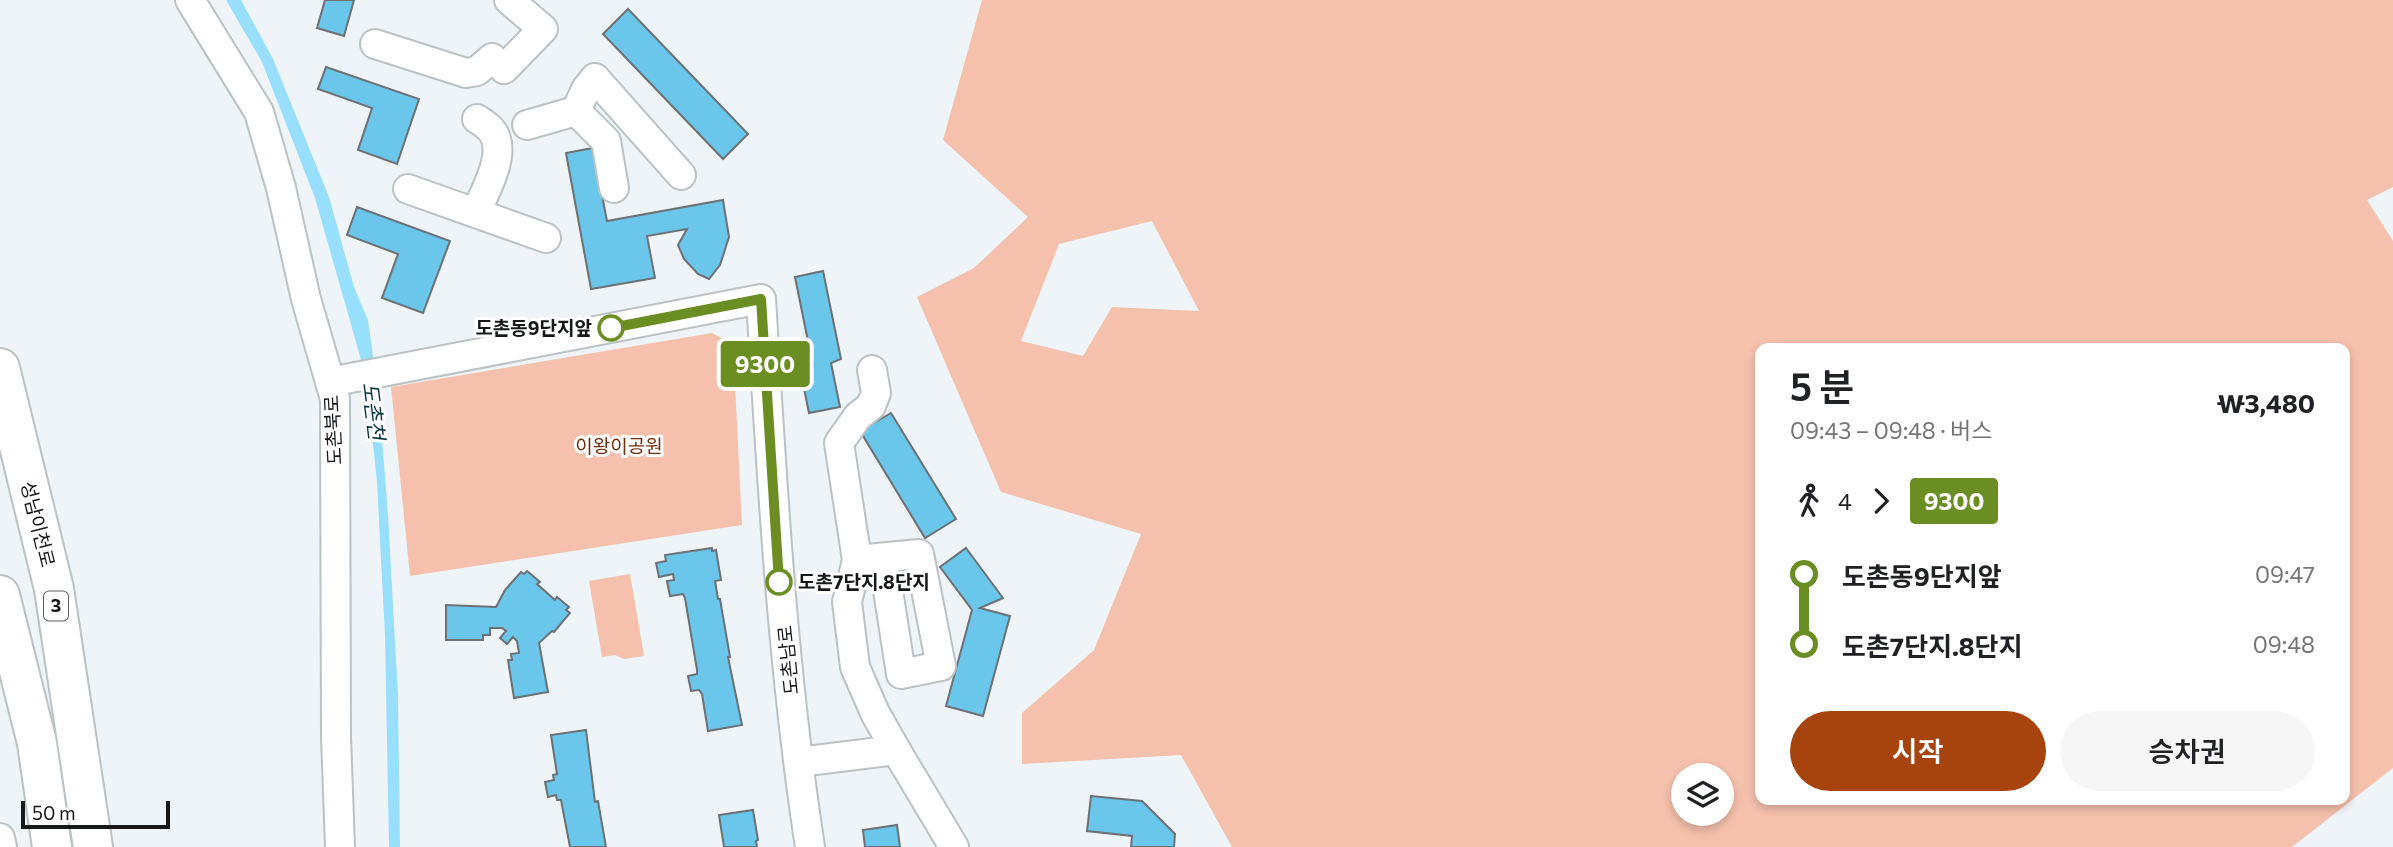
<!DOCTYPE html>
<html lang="ko">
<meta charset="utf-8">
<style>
body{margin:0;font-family:Commissioner,"Noto Sans KR",sans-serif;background:#f6f6f6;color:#202124;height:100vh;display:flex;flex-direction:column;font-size:26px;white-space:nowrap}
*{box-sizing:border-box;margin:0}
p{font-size:23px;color:#757577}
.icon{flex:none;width:38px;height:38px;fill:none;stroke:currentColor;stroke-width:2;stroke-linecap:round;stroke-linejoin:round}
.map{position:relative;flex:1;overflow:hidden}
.sheet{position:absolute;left:1755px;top:343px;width:595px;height:462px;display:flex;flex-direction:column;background:#fff;border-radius:14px;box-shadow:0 4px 10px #0003}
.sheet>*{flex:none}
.badge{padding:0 14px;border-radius:5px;font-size:24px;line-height:46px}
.tools{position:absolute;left:1671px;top:763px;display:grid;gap:14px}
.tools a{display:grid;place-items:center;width:63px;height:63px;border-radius:50%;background:#fff;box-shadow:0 4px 10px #0003;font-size:35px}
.scale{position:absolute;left:21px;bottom:18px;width:149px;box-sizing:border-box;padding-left:7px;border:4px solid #151719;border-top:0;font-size:19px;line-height:24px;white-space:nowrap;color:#151719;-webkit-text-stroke:5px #fff;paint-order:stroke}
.map>.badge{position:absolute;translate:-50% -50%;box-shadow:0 0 0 4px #fff}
.legs{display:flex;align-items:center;gap:10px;height:77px;padding:0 35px;font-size:23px}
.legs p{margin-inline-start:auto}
.head{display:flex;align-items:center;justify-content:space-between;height:119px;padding:0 35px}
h1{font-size:38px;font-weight:600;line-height:52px}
.cta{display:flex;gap:14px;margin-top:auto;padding:14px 35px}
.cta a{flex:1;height:80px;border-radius:42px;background:#a7430d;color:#fff;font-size:28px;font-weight:600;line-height:80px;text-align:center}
.cta a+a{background:#f6f6f6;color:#202124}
ul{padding:0 35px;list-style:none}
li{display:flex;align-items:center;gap:24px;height:70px;font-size:26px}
li i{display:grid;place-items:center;width:10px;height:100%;margin:0 9px;background:currentColor}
li i::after{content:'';width:18px;height:18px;margin:-9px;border:5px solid;border-radius:50%;background:#fff}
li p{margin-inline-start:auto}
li:first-child i{background:linear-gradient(#0000 50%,currentColor 0)}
li:last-child i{background:linear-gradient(currentColor 50%,#0000 0)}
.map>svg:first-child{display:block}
.green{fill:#f5c1ac;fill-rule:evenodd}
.water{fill:#98defd}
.building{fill:#6bc6eb;stroke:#6b7174;stroke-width:2}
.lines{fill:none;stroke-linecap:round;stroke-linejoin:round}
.minor-casing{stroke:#bbc2c5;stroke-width:32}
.highway-casing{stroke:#bbc2c5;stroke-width:42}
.minor{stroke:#fff;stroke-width:28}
.highway{stroke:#fff;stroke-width:38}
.line-1-casing{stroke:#fff;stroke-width:16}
.line-1{stroke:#6b8e23;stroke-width:10}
.stop-1-dot{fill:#fff;stroke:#6b8e23;stroke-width:3.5}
.labels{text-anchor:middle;stroke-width:6;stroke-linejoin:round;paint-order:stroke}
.shield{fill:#fff;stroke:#5b5d5e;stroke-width:2}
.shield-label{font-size:18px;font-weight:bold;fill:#151719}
.stop-label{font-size:19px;font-weight:bold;fill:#151719;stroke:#fff;text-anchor:end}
.street-label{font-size:19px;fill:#151719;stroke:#fff}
.park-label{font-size:19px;fill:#722e0b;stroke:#fff}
.water-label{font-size:21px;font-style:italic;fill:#083343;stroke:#fff}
</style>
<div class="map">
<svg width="2393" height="847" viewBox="0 0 2393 847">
<rect width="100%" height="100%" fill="#eef4f8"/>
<g class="green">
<path d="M982,0h1411v187l-26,13 26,41v527l-101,79h-1060l-51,-92 -159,9v-51l72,-63 47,-116 -140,-42 -84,-195 57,-29 54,-51 -85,-77zM1152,221l47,90 -87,-4 -29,49 -62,-15 38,-97zM1760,348h585v452h-585zM1684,775h38v39h-38z"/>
<polygon points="712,333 733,344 742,525 410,576 391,387"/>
<polygon points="630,574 644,656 624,659 615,655 602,657 589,581"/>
</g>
<polygon class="water" points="226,0 241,0 273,59 329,197 354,287 368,320 379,400 388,515 398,696 400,847 389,847 385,636 377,482 368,395 360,356 315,198 262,62"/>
<g class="building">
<polygon points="325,0 354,0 344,36 317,28"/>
<polygon points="628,9 748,134 723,159 603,34"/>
<polygon points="326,67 419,99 397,164 358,150 372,108 318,89"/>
<polygon points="593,148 607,221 723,200 729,237 720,265 709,279 698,274 684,259 678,245 687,229 647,236 655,278 591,289 566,153"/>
<polygon points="357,207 450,241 423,313 382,298 398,254 347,235"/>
<polygon points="823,271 841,359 831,363 840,407 809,413 800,369 813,366 795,277"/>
<polygon points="891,413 956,519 925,538 860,431"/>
<polygon points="712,548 712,551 716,550 721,580 715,581 718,599 720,599 730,657 728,657 742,725 708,731 702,694 699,690 691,691 688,676 697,674 697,670 685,598 683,594 670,596 667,581 674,580 673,574 659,577 656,563 666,561 665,555"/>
<polygon points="966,548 1003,598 980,608 1010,616 983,716 946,706 972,610 940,567"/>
<polygon points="527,571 540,582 537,584 555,600 557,597 569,607 566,610 570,613 554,632 552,631 539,643 548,692 514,698 508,660 512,660 511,654 519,653 517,641 513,637 507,644 500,638 506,631 502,628 490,628 490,635 483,635 483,640 446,640 446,605 496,607 505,590 521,572 524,574"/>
<polygon points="586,730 595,802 598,801 606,847 570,847 561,800 557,800 556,795 548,797 545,782 554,780 553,775 557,774 551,735"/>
<polygon points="1091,796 1142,801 1175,834 1174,847 1131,847 1132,836 1087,831"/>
<polygon points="753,810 758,840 756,841 757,847 724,847 719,815"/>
<polygon points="897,825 900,847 865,847 863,830"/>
</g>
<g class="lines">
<defs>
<g id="minor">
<polyline points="190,0 259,112 281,188 306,299 335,399 336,737 340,847"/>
<polyline points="375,44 466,73 477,71 492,58"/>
<polyline points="504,69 543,29 509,0"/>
<polyline points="576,111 586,89 595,78 681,175"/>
<polyline points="527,125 576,111 606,141 614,188"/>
<polyline points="408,189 546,238"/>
<path d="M476,213c8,-20 27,-52 20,-74 -3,-10 -11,-15 -19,-20"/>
<path d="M330,382l431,-83c11,183 21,366 49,548"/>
<polyline points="857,560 919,554 941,666 901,674 883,558"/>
<polyline points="896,750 954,847"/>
<polyline points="799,762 896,750 875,713 855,667 847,602 857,560 839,443 858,416 871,406 876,393 872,370"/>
<polyline points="0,838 2,847"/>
</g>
<g id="highway">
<polyline points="0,368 54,589 93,847"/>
<polyline points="0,595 37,743 52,847"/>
</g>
</defs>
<use href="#minor" class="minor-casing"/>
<use href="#highway" class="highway-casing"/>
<use href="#minor" class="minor"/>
<use href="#highway" class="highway"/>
</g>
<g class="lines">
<defs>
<polyline id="line-1" points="611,328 761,299 779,582"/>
</defs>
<use href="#line-1" class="line-1-casing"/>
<use href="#line-1" class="line-1"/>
</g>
<g class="stop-1-dot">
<circle cx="611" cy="328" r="12"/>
<circle cx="779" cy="582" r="12"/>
</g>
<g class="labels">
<rect class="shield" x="44" y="591.5" width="24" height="29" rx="5"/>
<g class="shield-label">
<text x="56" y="612">3</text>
</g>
<g class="stop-label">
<text x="592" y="335">도촌동9단지앞</text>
<text x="798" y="589" text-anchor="start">도촌7단지.8단지</text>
</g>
<g class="street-label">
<text transform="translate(333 430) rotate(-93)" y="7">도촌북로</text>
<text transform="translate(38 524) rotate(76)" y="7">성남이천로</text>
<text transform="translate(788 660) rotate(-96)" y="7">도촌남로</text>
</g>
<g class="park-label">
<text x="619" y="453">이왕이공원</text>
</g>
<g class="water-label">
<text transform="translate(373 411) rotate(83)" y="7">도촌천</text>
</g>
</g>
</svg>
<div class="tools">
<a><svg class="icon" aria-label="layers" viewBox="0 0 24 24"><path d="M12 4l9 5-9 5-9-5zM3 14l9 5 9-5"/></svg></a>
</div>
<div class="scale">50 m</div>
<b class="badge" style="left:765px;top:364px;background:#6b8e23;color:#fff">9300</b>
<section class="sheet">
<div class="head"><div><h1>5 분</h1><p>09:43 – 09:48 · 버스</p></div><b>₩3,480</b></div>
<div class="legs"><svg class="icon" aria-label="walk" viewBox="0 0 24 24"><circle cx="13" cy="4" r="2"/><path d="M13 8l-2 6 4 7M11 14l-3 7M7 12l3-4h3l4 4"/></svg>4<svg class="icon" aria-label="forward" viewBox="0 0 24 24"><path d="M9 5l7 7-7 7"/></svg><b class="badge" style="background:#6b8e23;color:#fff">9300</b></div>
<ul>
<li><i style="color:#6b8e23"></i><b>도촌동9단지앞</b><p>09:47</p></li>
<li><i style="color:#6b8e23"></i><b>도촌7단지.8단지</b><p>09:48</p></li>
</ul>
<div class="cta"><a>시작</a><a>승차권</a></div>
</section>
</div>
